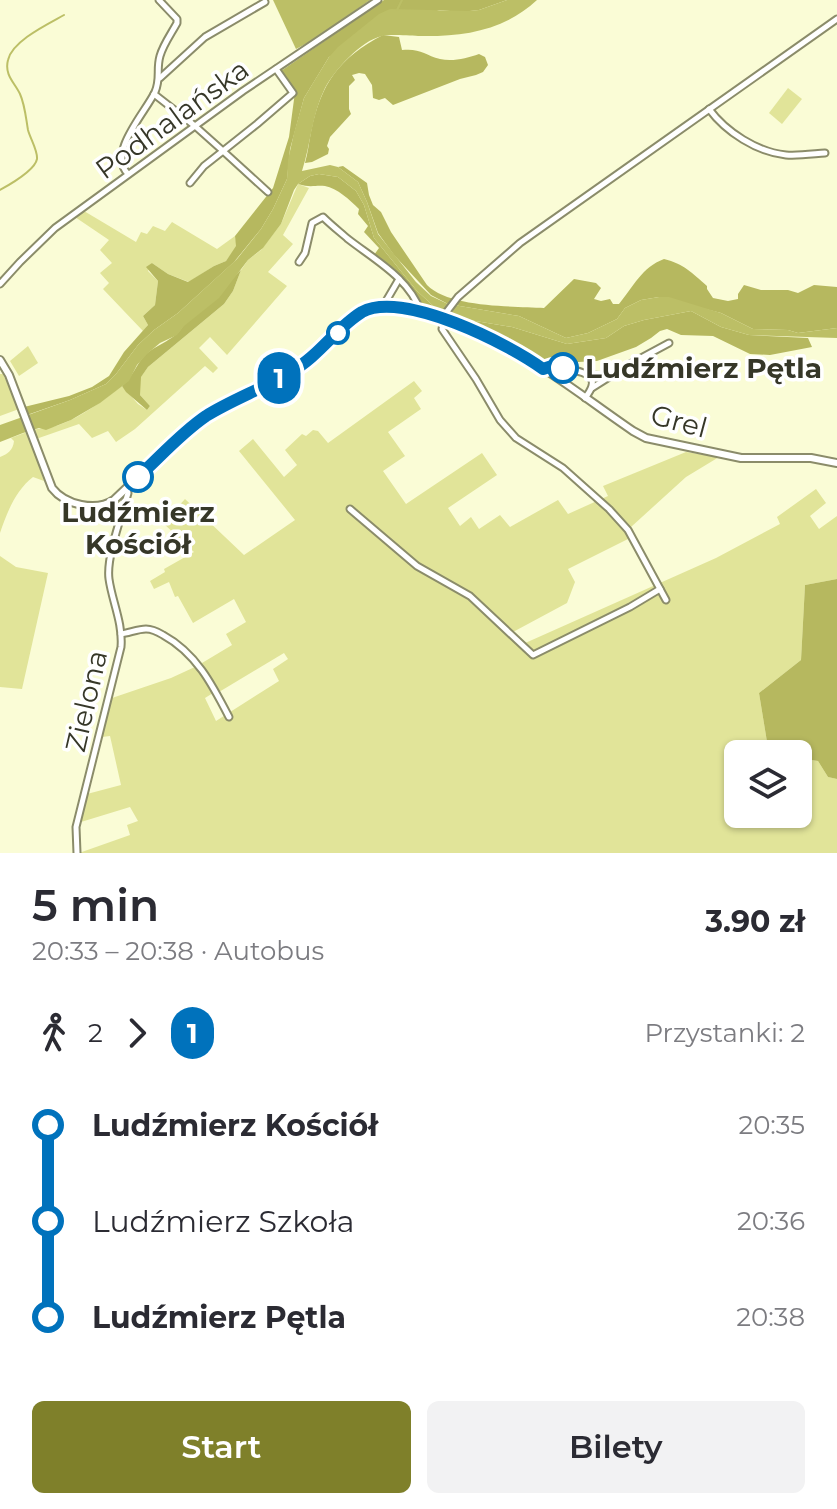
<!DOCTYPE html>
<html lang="pl">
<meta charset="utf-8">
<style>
body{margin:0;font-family:Montserrat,sans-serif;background:#f2f2f3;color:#2b2b33;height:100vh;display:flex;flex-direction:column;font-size:30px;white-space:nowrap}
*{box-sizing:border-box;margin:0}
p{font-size:26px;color:#7c7c81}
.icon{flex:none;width:44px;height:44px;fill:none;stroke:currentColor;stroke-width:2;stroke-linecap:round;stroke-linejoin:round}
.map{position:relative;height:853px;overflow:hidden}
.drawer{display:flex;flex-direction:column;background:#fff;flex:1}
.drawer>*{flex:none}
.badge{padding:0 16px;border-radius:26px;font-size:28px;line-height:52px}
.buttons{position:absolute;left:724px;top:740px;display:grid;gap:16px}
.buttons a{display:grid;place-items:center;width:88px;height:88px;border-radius:12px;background:#fff;box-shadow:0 2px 6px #0004;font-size:40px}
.map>.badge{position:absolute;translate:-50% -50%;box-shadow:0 0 0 4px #fff}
.legs{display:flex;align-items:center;gap:12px;height:88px;padding:0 32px;font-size:26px}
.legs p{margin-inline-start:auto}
.summary{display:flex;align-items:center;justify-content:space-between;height:136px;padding:0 32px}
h1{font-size:44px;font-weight:600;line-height:60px}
.cta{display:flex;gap:16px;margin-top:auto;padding:16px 32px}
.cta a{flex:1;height:92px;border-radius:12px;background:#7f802a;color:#fff;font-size:32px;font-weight:600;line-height:92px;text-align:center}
.cta a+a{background:#f2f2f3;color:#2b2b33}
ul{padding:0 32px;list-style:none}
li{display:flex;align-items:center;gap:28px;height:96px;font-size:30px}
li i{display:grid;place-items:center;width:12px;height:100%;margin:0 10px;background:currentColor}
li i::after{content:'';width:20px;height:20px;margin:-10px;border:6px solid;border-radius:50%;background:#fff}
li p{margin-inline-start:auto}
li:first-child i{background:linear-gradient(#0000 50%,currentColor 0)}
li:last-child i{background:linear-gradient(currentColor 50%,#0000 0)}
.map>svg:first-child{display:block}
.green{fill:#e1e499;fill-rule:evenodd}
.forest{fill:#b6b85f}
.water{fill:#bcbf66}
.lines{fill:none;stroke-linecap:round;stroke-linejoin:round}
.stream{stroke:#bcbf66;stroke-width:2}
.minor-casing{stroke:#8b8c6a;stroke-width:9}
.tertiary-casing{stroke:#8b8c6a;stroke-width:10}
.minor{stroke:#fff;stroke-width:5}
.tertiary{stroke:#fff;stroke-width:6}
.line-1-casing{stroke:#fff;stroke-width:18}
.line-1{stroke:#0072bc;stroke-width:12}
.stop-1-dot{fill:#fff;stroke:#0072bc;stroke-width:4}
.labels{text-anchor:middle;stroke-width:7;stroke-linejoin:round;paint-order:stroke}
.street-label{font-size:28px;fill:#363728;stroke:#fff}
.stop-label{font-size:28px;font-weight:bold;fill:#363728;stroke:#fff;text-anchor:start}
</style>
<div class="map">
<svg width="837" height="853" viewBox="0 0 837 853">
<rect width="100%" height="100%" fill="#fafcd6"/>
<g class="green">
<polygon points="788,88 802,99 782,124 769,113"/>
<path d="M298,184l11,4 -26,47 10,9 -25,28 19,14 -60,69 -17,-18 -11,11 19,20 -5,5 -8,-7 -70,63 -19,13 -8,-11 -16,7 -13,-14 -43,15 -3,-9c8,-2 18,-2 26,-5 23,-8 44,-25 63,-39l16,18 9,6 3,-4 -10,-11v-17l8,-11 76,-63 9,-13 8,-21 7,-10 13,-10 20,-26z"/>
<polygon points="84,211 136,242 141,232 147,234 153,226 165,231 172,222 217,249 235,236 237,246 226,261 214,266 189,282 168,274 152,263 148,271 158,281 155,305 143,316 148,325 143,331 103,289 109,283 100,273 112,263 100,250 109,240 75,217"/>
<polygon points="28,346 38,363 19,376 10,361"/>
<polygon points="0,374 3,374 19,409 0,416"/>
<path d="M414,381l8,10 -8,7 7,11 -33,23 17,24 -22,15 23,33 76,-51 15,22 -49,33 12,18 11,-9 8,12 21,-14 10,12 48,-27 10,14 40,-18 -5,-10 83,-34 33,5 -33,20 -55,50 -1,11 -62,31 7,13 -8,21 -54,29 10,12 193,-86 64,-34 -3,-7 39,-28 10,14 -16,13 9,13 18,-13v63l-32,6 -4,75 -42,33 10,61h-31v60h60v-56l20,3 10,16 9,2v74h-758l51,-18 -3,-10 11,-4 -8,-14 -49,15 6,-28 34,-9 -11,-49 -8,1 10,-39 59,-20 26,-12 35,-21 -6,-11 20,-12 -12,-23 -41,24 -15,-27 -3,1 -6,-15 -15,7 -4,-8 15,-9 -1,-3 30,-17 -31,-29 22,-24 59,56 51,-35 -56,-69 14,-12 31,38 13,-12 -12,-15 17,-16 4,2 7,-6 5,1 10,12zM284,653l4,6 -15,10 6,12 -63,40 -11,-23 8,-5 6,-1z"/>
<path d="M27,432l17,49 -11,-4c-17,13 -26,35 -33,56v-76c8,-3 13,-7 14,-16l-3,-3z"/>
<polygon points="0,556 16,567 48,573 22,689 0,687"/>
</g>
<g class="forest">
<polygon points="384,0 507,0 479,10 461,12 439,10 329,57 304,98 290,149 287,179 273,209 261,229 234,262 178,313 154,330 138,345 116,374 106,384 70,400 27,415 24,407 69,396 92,387 109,376 124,352 148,325 143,316 155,305 158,281 146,267 152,263 168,274 188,282 214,266 226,261 236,246 235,236 273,188 289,137 295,92 281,71"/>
<path d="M383,35l16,2 3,13c18,-2 23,5 38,9 13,3 27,-1 39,-5l6,3 3,8 -5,7 -7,3 -16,4 -67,26 -8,-7 -6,2 -6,-2 -1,-13 -7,-11 -6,-1 -7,2 3,5 -6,6v23l2,5 -21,23 -3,9 2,3 -1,5 -16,8 -7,1c3,-11 4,-21 6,-31 10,-49 28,-74 72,-97z"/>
<path d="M343,166l24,17 2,12 4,10 8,7 10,20 36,53c23,23 85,21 117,23l30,-29 22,4 5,5 -7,11 7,2 9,-2 3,5h6c14,-17 23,-37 45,-45 20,5 28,14 43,27v3l6,9 15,3 10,-2v-5l6,-9 17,5h27l10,3 16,-8 23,2v41l-39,5 -10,-3 -35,-1 -32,-16 -62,-16 -18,3 -16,8 -8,11 -29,14 -22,5 -47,-22 -71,-12 -17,-9 -37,-40 -16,-22 -11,-31 -9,-20 -20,-15z"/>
<path d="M319,174l19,3 18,14 8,14 10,33 43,53 24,22c-19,2 -27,-19 -38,-31 -9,-10 -18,-20 -29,-27l5,-7 -15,-16 4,-6 -10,-12 1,-5c-9,-9 -22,-21 -34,-23 -11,-1 -14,2 -27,-2l12,-8z"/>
<path d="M241,270l-8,21 -9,13 -76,63 -7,10 -1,18 10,11 -3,4 -21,-18 -4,-6c11,-9 14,-22 24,-32 12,-10 30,-15 37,-28z"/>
<polygon points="691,311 721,327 749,335 808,338 812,347 770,355 750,354 713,336 681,335 667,329 660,331 651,338 636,347 597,361 541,364 455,321 451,317 512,327 567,344 606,338 624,326 644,320"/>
<polygon points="837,579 837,779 828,777 818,761 798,758 798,754 769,754 759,693 801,660 805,585"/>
</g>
<g class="water">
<polygon points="273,0 370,0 317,38 296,49"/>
<path d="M507,0h30c-33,31 -75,37 -119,36 -8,0 -30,-2 -36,0 -22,5 -47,34 -57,52 -13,26 -14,55 -23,83l28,-6 8,2 20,15 9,20 11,32 38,48 15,14 17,8 71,12 47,22 22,-5 29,-14 8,-11 16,-8 18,-3h10l52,16 32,16 35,1 10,3 39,-5v10l-88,-3 -28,-8 -30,-16 -47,9 -20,6 -18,12 -39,6 -55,-17 -61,-10 -10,-4 -24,-22 -43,-53 -10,-33 -8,-14 -18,-14 -19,-3 -9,2 -12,8 -4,6 -13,34 -18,24 -15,12 -29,38 -35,28 -7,9 -17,8 -12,10 -11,12 -8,16 -29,22 -29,17 -25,10 -7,-2 -16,5 -23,9v-17l70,-25 36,-16 10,-10 22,-29 16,-15 24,-17 59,-54 24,-30 12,-20 14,-30 1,-19 6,-27 10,-35 9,-15 16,-26 9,-10 41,-33 11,-5 78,2 11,-1z"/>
</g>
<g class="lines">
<g class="stream">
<polyline points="397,10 402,0"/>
<path d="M0,190c9,-5 35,-20 37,-31 1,-8 -7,-21 -9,-29 -2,-11 -3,-25 -8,-36 -5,-11 -16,-19 -12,-34 4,-19 40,-36 56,-45"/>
</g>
<defs>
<g id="minor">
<polyline points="160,78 205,37 265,2"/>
<polyline points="154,94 195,126 223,151 257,124 293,93 276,69"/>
<path d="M709,109c17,23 48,43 77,46 12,1 26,-1 39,-2"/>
<path d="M128,174c-21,-21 17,-61 27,-82 6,-14 1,-22 5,-36 3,-11 11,-22 17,-33v-4l-18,-19"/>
<polyline points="190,183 204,166 223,151 268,192"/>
<path d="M299,262l6,-9 7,-30 11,-6c8,8 17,15 25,22 27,21 61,39 73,73"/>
<polyline points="0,284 20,262 55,228 243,91 378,0"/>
<polyline points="382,308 399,279"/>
<path d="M543,369c9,-4 17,-2 26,0 20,4 32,9 16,29"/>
<polyline points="589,375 609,376"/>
<polyline points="592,388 630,364 669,343"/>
<polyline points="105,505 109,508 123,511"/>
<polyline points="350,509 417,566 470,596 533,655 630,607 660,589"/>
<polyline points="666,600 628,530 609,509 563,468 516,438 500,420 476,379 442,329 445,314 458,297 520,243 837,19"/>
<path d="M121,634c8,-1 17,-5 25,-5 6,0 12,3 17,6 33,18 49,49 66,82"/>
<path d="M77,853l-1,-26 45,-180c2,-24 -9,-46 -12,-68 -3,-22 13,-64 19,-86l-1,-5"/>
</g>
<path id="tertiary" d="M0,360l9,15 43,113c13,17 44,24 62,12l78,-74 13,-9 94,-50 60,-53c25,-13 53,-5 77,3 26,9 51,18 74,31 43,24 82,55 123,83l13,7 95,20h70l26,5"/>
</defs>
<use href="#minor" class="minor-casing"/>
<use href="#tertiary" class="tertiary-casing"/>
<use href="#minor" class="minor"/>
<use href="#tertiary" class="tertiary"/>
</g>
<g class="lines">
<defs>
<path id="line-1" d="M138,477c22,-20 43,-44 68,-61 27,-17 59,-28 86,-45 27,-15 45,-44 70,-59 41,-22 147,32 181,57l9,-3 11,2"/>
</defs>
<use href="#line-1" class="line-1-casing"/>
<use href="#line-1" class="line-1"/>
</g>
<g class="stop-1-dot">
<circle cx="338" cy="333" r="10"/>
<circle cx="563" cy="368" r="14"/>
<circle cx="138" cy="477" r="14"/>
</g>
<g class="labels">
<g class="street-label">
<text transform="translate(172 119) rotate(-36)" y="10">Podhalańska</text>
<text transform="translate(679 421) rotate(15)" y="10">Grel</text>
<text transform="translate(86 701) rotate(-77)" y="10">Zielona</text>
</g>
<g class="stop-label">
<text x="585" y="378">Ludźmierz Pętla</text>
<text x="138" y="522" text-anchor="middle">Ludźmierz<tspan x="138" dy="32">Kościół</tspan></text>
</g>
</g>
</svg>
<div class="buttons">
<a><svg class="icon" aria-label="layers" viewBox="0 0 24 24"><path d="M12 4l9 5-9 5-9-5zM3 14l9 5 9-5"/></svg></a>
</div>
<b class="badge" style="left:279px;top:378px;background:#0072bc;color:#fff">1</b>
</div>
<section class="drawer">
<div class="summary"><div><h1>5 min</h1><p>20:33 – 20:38 · Autobus</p></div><b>3.90 zł</b></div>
<div class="legs"><svg class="icon" aria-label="walk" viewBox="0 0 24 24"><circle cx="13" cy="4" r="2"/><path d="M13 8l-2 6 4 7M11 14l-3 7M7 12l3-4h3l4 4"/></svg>2<svg class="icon" aria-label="forward" viewBox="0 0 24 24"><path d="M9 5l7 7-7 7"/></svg><b class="badge" style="background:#0072bc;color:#fff">1</b><p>Przystanki: 2</p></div>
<ul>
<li><i style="color:#0072bc"></i><b>Ludźmierz Kościół</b><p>20:35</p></li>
<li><i style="color:#0072bc"></i><span>Ludźmierz Szkoła</span><p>20:36</p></li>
<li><i style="color:#0072bc"></i><b>Ludźmierz Pętla</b><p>20:38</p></li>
</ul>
<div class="cta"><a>Start</a><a>Bilety</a></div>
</section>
